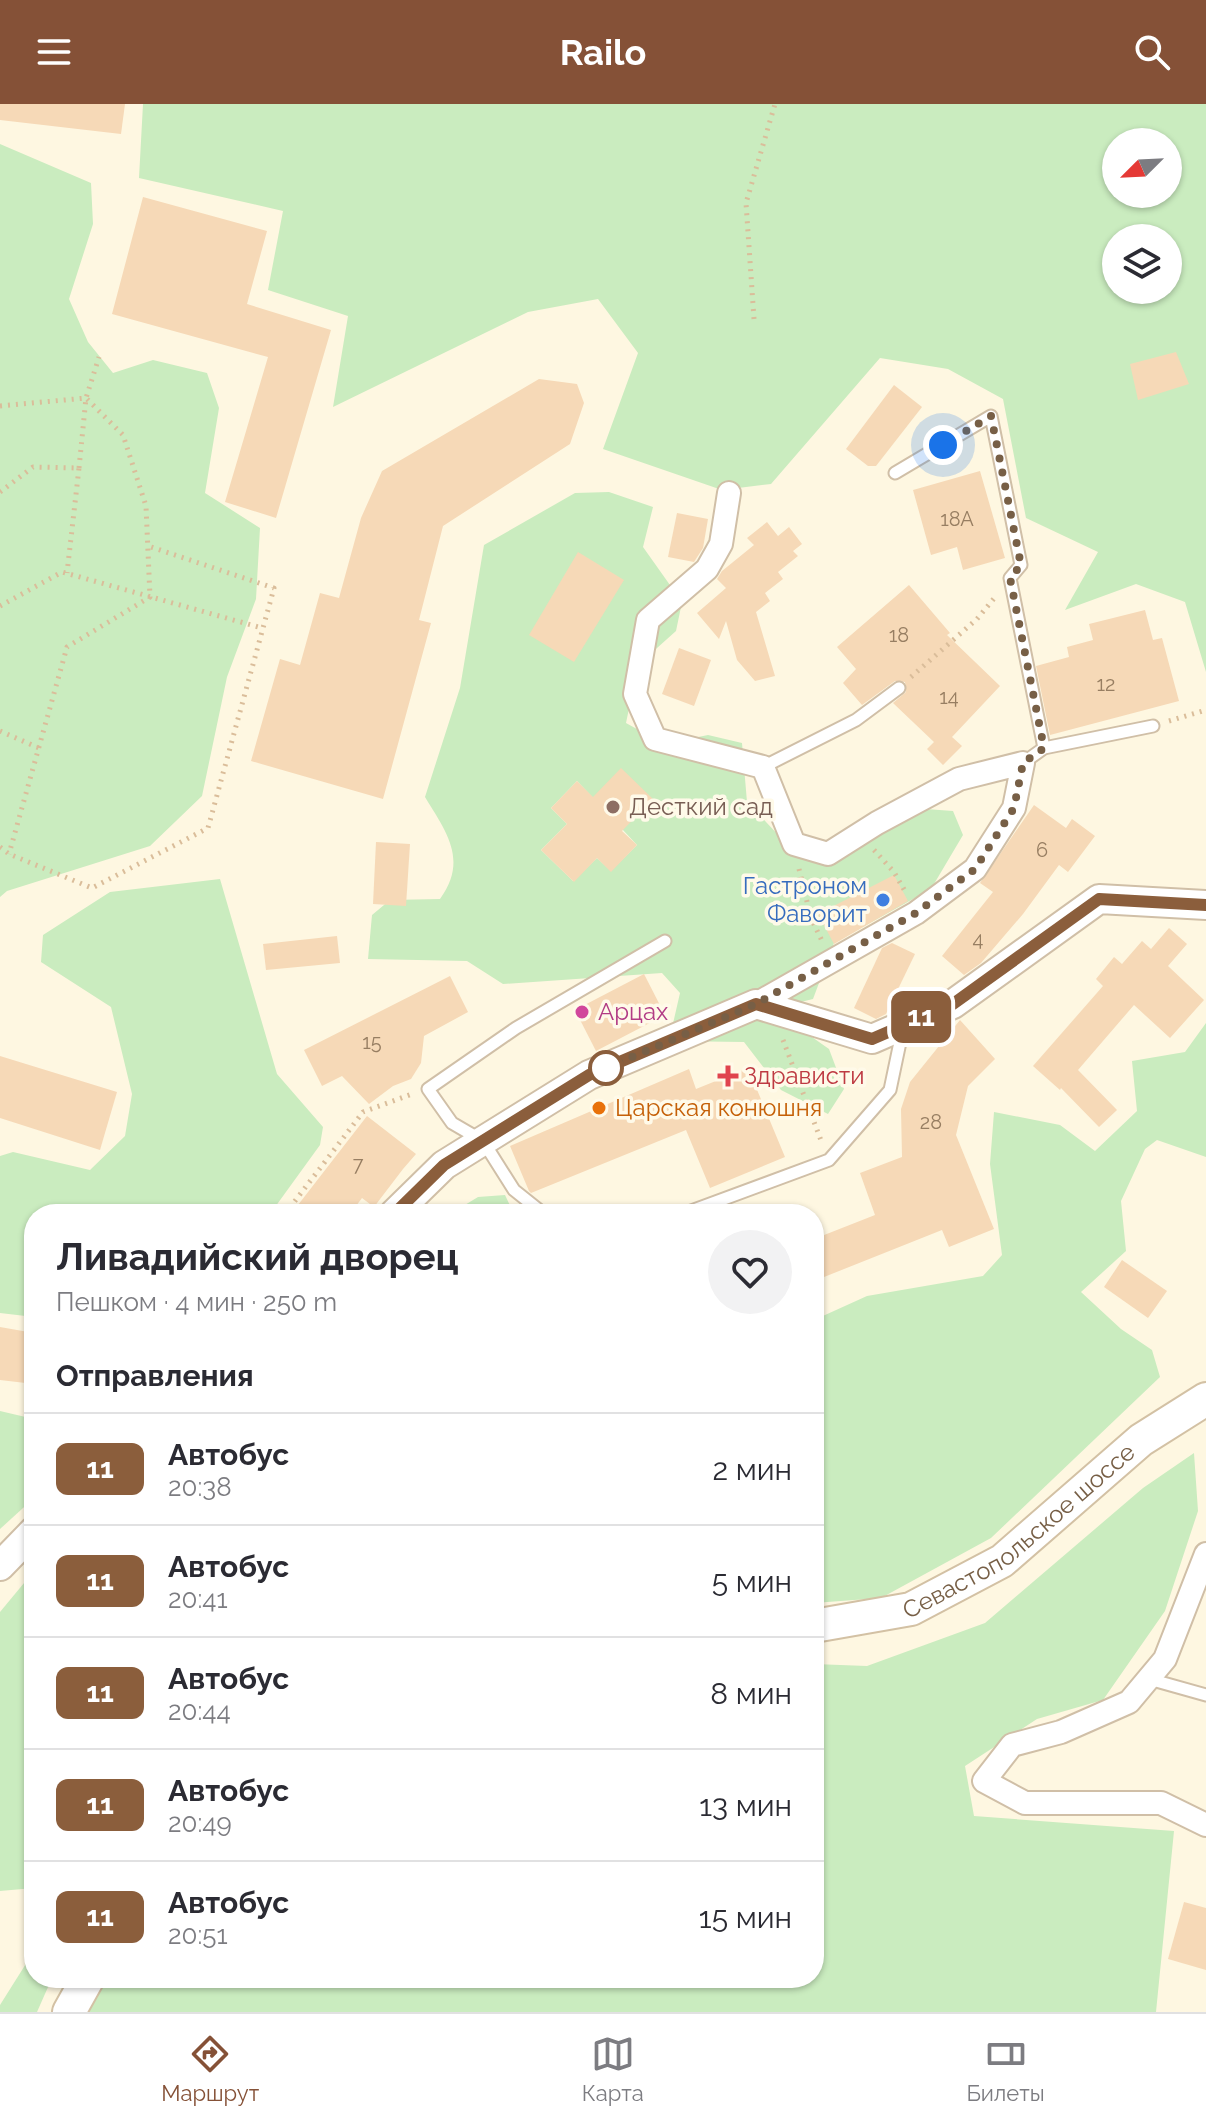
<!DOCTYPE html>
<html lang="ru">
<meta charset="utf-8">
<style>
body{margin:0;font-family:Raleway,sans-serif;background:#f2f2f3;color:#2b2b33;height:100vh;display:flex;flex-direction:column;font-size:30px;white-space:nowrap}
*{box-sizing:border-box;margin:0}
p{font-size:26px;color:#7c7c81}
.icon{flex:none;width:44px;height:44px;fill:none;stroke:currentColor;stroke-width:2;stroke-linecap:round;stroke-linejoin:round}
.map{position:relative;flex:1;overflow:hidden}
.panel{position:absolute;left:24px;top:1100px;width:800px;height:784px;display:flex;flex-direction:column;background:#fff;border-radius:32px;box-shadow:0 2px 6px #0004}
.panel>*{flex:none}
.badge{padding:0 16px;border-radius:12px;font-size:28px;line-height:52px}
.needle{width:52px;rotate:246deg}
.buttons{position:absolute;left:1102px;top:24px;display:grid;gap:16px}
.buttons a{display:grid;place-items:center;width:80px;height:80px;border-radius:50%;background:#fff;box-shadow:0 2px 6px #0004;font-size:40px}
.you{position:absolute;width:40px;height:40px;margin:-20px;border:6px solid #fff;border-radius:50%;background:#1a73e8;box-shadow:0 0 0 12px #1a73e833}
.map>.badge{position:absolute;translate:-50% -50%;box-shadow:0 0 0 4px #fff}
h2{padding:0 32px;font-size:30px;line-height:72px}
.round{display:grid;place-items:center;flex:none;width:84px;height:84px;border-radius:42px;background:#f2f2f3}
.summary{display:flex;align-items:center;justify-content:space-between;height:136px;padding:0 32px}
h1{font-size:38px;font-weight:700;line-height:60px}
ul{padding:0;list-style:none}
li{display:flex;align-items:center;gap:24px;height:112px;padding:0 32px;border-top:2px solid #e1e1e2}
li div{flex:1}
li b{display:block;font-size:30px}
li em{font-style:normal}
li .badge{min-width:88px;font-weight:700;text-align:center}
header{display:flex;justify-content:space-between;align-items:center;height:104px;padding:0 32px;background:#855137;color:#fff;font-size:36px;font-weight:700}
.dock{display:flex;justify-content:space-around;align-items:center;height:112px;border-top:2px solid #e1e1e2;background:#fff;font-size:22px;color:#7c7c81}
.dock a{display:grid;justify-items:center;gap:4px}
.dock .active{color:#855137}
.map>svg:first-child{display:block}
.green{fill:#caecbf;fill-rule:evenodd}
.building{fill:#f6d9b7}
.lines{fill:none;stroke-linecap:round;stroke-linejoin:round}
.service-casing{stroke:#d0bfa7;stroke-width:15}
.minor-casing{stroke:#d0bfa7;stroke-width:26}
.tertiary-casing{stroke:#d0bfa7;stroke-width:32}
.secondary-casing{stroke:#d3c1a4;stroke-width:36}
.path{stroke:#dabd9a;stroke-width:5;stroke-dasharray:2 6;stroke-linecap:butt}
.service{stroke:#fff;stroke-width:11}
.minor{stroke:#fff;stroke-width:22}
.tertiary{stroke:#fff;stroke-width:28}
.secondary{stroke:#fff;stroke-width:32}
.line-casing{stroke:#fff;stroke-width:18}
.line{stroke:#8b5e3c;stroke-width:12}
.walk{stroke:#775f46;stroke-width:8;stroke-dasharray:0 14.4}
.education-dot{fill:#8d6e63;stroke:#fffae9;stroke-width:3}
.shop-dot{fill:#3f7fe0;stroke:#fffae9;stroke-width:3}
.hotel-dot{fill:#d1479c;stroke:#fffae9;stroke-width:3}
.stop-dot{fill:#fff;stroke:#8b5e3c;stroke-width:4}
.health-dot{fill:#e0444e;stroke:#fffae9;stroke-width:3}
.food-dot{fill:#e8710a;stroke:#fffae9;stroke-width:3}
.labels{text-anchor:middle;stroke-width:7;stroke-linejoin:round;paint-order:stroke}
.number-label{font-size:20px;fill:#977e62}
.education-label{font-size:24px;fill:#785e54;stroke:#fffae9;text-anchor:start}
.shop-label{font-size:24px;fill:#366cbe;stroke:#fffae9;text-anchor:end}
.hotel-label{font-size:24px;fill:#b23c85;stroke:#fffae9;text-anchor:start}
.health-label{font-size:24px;fill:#be3a42;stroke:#fffae9;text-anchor:start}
.food-label{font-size:24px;fill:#c56008;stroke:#fffae9;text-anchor:start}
.street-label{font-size:24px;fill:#775f46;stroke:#fffae9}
</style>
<header><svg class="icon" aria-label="menu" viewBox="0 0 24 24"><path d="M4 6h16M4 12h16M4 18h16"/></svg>Railo<svg class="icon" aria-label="search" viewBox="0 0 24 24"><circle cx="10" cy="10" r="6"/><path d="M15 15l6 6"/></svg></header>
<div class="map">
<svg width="1206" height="1908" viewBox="0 0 1206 1908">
<rect width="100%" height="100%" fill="#fef7e1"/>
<g class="green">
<path d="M143,0h1063v568l-21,-70 -49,-18 -71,26 33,-58 -72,-34 -23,-119 -55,-30 -68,-11 -109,126 -49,6 -119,-41 35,-96 -40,-54 -70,13 -195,95 15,-91 -80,-26 15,-79 -144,-33zM1116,38h52v52h-52zM1116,134h52v52h-52z"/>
<polygon points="0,40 91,79 93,120 69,195 88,238 113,269 153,256 207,269 219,304 205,389 260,424 256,495 227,573 202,692 150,742 7,787 0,793"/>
<path d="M609,388l44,15 -10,40 39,55 -6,29 -38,34 -12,58 38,21 44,-9 34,8 5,59 54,57 71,-21 40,-30 41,3 10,24 -32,54 -97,54 -21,56 -41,10 57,40 15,40 -16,25 -47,-24 -37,-48 -75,-1 11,-48 -18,-20 -159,11 -36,-23 -99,-2 4,-44 18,-15 50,-1c28,-39 7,-66 -15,-102l35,-109 24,-143 91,-52zM577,677l60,64 -26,26 -14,-13 -24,23 -32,-31 26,-26 -16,-16z"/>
<polygon points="220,775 277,970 323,1023 320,1041 270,1110 34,1110 34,1213 0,1209 0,1052 13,1048 90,1066 125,1032 132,990 111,903 41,858 43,831 110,788"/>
<polygon points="1206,919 1206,1053 1157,1036 1145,1045 1121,1097 1126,1147 1081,1188 1121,1225 1152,1246 1160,1273 991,1434 881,1494 814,1499 814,1216 867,1192 983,1172 1002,1151 990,1060 994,1008 1060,1021 1095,1047 1137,1007 1132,957 1185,948"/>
<polygon points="505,1091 514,1110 450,1110 478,1093"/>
<polygon points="0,1307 34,1315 34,1394 0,1425"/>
<polygon points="1194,1349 1198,1407 1165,1507 1103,1596 1037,1615 965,1662 974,1712 1174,1727 1156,1908 84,1908 103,1874 814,1874 814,1560 867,1562 985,1519 1143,1384"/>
<polygon points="34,1467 34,1784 0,1787 0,1508"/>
<polygon points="34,1847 34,1874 52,1874 37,1908 0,1908 0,1901"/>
</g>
<g class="building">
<polygon points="0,0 125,0 121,30 0,16"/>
<polygon points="143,93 267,127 247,200 331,226 276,414 225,398 268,253 112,210"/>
<polygon points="1176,248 1189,280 1138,296 1130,260"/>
<polygon points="539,275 577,280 584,299 570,340 443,422 419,516 431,519 383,695 251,657 280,555 300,561 320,489 339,494 361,414 382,367"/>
<polygon points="894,281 922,303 876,362 868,362 846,345"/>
<polygon points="980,367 1005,454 963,466 957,443 931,451 913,386"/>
<polygon points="677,409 708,415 703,444 694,458 668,453"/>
<polygon points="767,418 778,432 789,423 802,440 793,447 798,452 778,468 783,475 765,489 770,497 756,508 775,572 755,577 737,556 726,517 719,535 697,509 726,484 717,475 722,467 754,441 747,434"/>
<polygon points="578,448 624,476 574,558 529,531"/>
<polygon points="909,481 950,529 947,531 1000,582 952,633 962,642 943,661 927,645 934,638 893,599 906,588 905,578 895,577 862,601 843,579 856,565 837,543"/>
<polygon points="1145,506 1153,536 1162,534 1179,597 1050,631 1036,562 1069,553 1067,543 1093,536 1089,520"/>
<polygon points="679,544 711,556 694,602 662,590"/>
<polygon points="621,664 653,695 622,727 637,741 611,768 597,754 574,778 541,746 567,720 551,704 577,677 593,693"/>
<polygon points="1034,701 1066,724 1072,715 1095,732 1068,768 1059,761 1023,810 981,859 964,871 942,852 993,788 980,779"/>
<polygon points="376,738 410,740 406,802 373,800"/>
<polygon points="894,771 908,797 834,840 818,810"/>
<polygon points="1169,824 1187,840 1168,862 1204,896 1170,934 1134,901 1078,966 1117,1006 1099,1023 1061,984 1060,986 1033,962 1103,882 1096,875 1114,853 1122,860 1142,837 1151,845"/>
<polygon points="337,832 340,859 266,866 263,840"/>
<polygon points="892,839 915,850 886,910 876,915 854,904 882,844"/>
<polygon points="644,870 665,911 596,947 575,906"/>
<polygon points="450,872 468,908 424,932 421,959 411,975 393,982 369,1000 342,972 322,982 304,946"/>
<polygon points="960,916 995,955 968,982 956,1031 994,1125 949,1143 942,1126 814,1177 814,1135 875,1111 860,1069 902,1053 901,1005 910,978"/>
<polygon points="0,952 117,988 100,1046 0,1014"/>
<polygon points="748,964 785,1053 710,1084 686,1026 531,1089 529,1087 510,1042 689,965 696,985"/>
<polygon points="367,1012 416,1050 403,1065 374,1103 362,1094 350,1110 291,1110"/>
<polygon points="1122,1156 1167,1187 1148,1214 1104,1183"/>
<polygon points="0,1223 34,1229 34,1280 0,1276"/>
<polygon points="1184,1798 1206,1804 1206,1866 1168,1855"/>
</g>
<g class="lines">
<defs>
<g id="service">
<polyline points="895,369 991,312 1021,461 1010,474 1044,644"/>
<polyline points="1023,659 1044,644 1153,622"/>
<polyline points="763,663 856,616 899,584"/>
<polyline points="544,1110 514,1086 483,1037 452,1019 428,985 516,924 665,837"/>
<polyline points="683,1110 829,1056 890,986 903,924"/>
<polyline points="1149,1575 1206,1591"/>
</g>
<g id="minor">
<polyline points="729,389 721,440 707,465 648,516 635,590 655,635 763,663 794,740 828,750 877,719 959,675 1023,659 1014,704 975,765 916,809 756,900"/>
<polyline points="1206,1450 1165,1555 1129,1598 1061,1628 1012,1641 984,1677 1025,1699 1161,1699 1206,1721"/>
</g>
<g id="tertiary">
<polyline points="394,1110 444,1061 589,971 756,900 872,935 953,900 1099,795 1206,801"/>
<polyline points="0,1462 34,1427"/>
</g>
<g id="secondary">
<path id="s1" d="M814,1522l97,-17 91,-48 139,-121 65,-41"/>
<polyline points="69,1908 88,1874"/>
</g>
</defs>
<use href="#service" class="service-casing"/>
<use href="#minor" class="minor-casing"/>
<use href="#tertiary" class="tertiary-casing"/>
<use href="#secondary" class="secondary-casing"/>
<g class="path">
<polyline points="754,215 746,99 775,0"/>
<polyline points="0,302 86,294 123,331 146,402 150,493 67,543 9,750"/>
<polyline points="79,364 86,294 99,253"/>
<polyline points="0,388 33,363 79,364 67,469"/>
<polyline points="0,502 62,468 262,524"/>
<polyline points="911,573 977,515 996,492"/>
<polyline points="1169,617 1206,606"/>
<polyline points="0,627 39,644"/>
<polyline points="0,743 9,750 92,784 208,724 274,484 148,442"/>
<polyline points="874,746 894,768 906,789"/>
<polyline points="799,765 811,814 823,839"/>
<polyline points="783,936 822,1039"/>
<polyline points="285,1110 363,1008 412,990"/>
</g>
<use href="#service" class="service"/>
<use href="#minor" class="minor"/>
<use href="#tertiary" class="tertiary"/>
<use href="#secondary" class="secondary"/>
</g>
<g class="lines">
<defs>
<polyline id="line" points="394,1110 444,1061 589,971 756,900 872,935 953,900 1099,795 1206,801"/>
</defs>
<use href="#line" class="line-casing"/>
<use href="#line" class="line"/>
<polyline class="walk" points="606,964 756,900 916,809 975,765 1014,704 1023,659 1044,644 1010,474 1021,461 991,312 943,341"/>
</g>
<circle class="education-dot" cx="613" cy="703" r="8"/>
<circle class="shop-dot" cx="883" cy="796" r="8"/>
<circle class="hotel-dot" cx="582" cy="908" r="8"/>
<circle class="stop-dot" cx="606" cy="964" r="16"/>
<path class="health-dot" d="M724 960h8v8h8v8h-8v8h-8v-8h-8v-8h8z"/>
<circle class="food-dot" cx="599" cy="1004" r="8"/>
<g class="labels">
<g class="number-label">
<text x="957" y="422">18А</text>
<text x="899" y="538">18</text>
<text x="1106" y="587">12</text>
<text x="949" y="600">14</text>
<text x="1042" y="753">6</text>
<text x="978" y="842">4</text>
<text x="372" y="945">15</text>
<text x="931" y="1025">28</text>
<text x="358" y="1067">7</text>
</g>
<g class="education-label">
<text x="629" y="711">Десткий сад</text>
</g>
<g class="shop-label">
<text x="867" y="790">Гастроном<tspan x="867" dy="28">Фаворит</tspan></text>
</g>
<g class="hotel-label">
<text x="598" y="916">Арцах</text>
</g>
<g class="health-label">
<text x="744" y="980">Здрависти</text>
</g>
<g class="food-label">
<text x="615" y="1012">Царская конюшня</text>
</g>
<g class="street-label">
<text dy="8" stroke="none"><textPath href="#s1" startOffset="232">Севастопольское шоссе</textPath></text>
</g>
</g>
</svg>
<div class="buttons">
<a><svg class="needle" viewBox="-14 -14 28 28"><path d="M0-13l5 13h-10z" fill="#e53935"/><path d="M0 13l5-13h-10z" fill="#7c7c81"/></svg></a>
<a><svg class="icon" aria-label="layers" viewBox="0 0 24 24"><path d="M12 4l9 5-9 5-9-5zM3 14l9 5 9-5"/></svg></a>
</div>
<div class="you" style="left:943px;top:341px"></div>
<b class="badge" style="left:921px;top:913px;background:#8b5e3c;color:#fff">11</b>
<section class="panel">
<div class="summary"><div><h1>Ливадийский дворец</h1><p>Пешком · 4 мин · 250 m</p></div><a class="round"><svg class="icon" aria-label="heart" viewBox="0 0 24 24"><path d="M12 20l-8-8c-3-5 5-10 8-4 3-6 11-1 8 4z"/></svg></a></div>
<h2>Отправления</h2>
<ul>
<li><span class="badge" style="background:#8b5e3c;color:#fff">11</span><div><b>Автобус</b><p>20:38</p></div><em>2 мин</em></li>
<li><span class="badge" style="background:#8b5e3c;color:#fff">11</span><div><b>Автобус</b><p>20:41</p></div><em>5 мин</em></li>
<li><span class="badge" style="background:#8b5e3c;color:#fff">11</span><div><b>Автобус</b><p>20:44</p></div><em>8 мин</em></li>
<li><span class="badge" style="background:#8b5e3c;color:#fff">11</span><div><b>Автобус</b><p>20:49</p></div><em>13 мин</em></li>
<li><span class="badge" style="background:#8b5e3c;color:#fff">11</span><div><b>Автобус</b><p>20:51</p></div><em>15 мин</em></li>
</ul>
</section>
</div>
<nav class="dock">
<a class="active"><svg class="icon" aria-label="directions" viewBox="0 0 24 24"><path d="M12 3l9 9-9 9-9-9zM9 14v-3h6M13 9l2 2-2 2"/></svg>Маршрут</a>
<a><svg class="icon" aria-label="map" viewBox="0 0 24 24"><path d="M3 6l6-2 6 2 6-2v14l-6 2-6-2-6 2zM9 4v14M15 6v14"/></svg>Карта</a>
<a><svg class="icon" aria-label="tickets" viewBox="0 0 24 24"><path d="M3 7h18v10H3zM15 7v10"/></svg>Билеты</a>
</nav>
